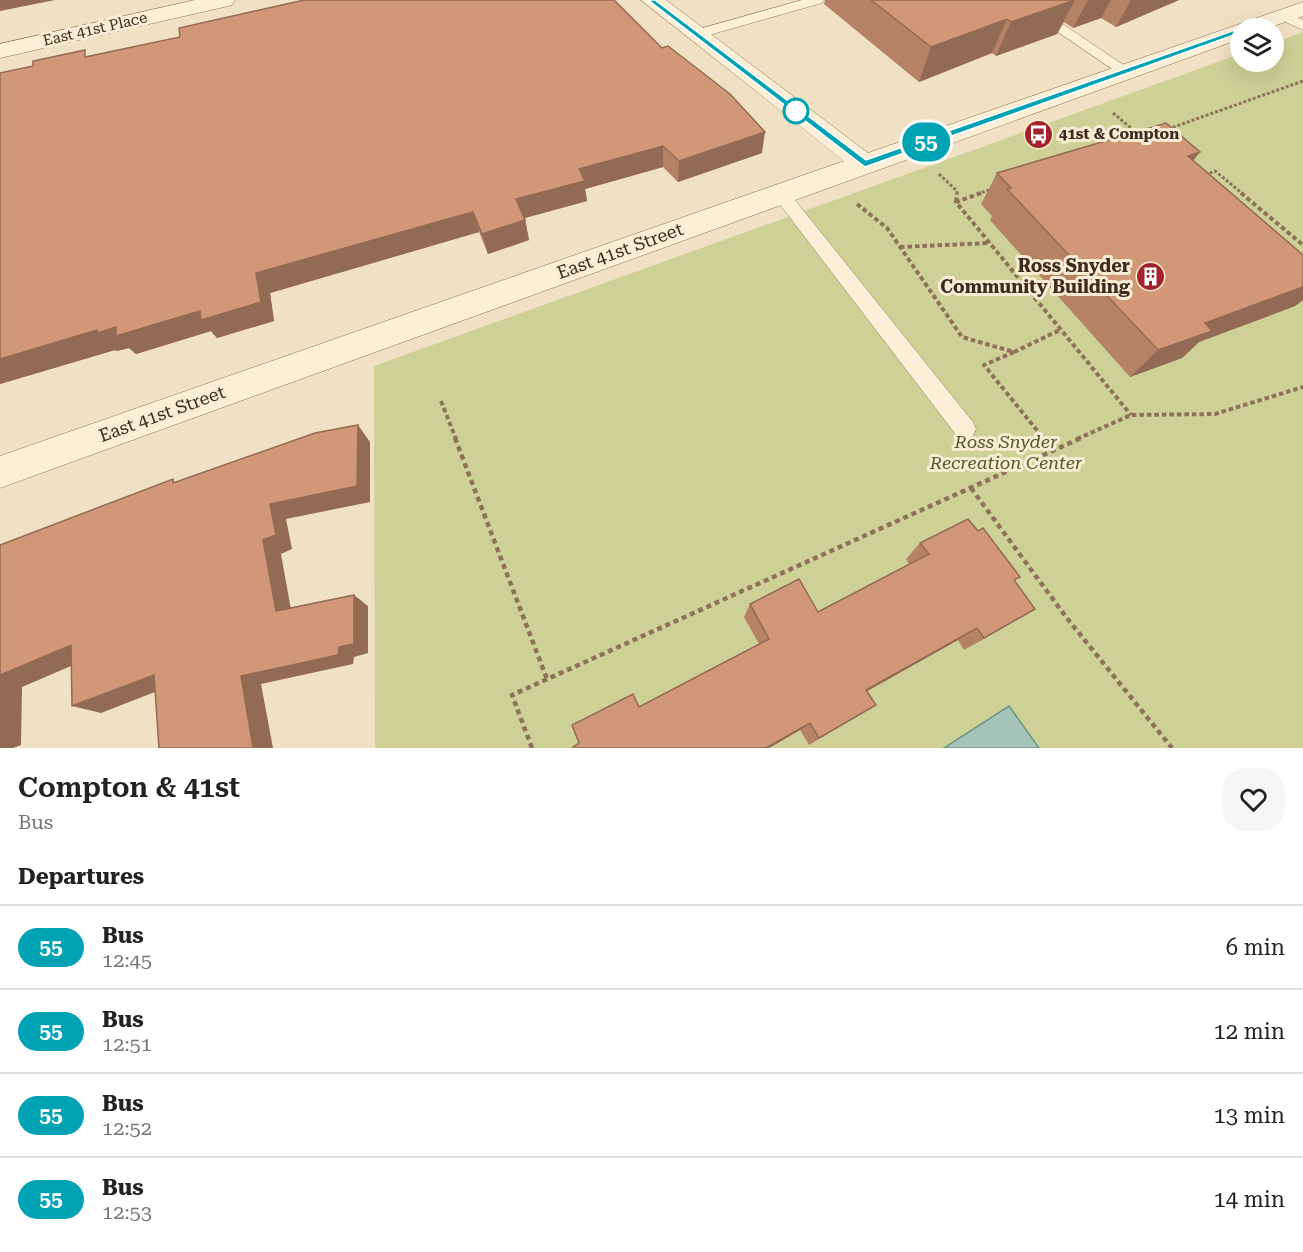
<!DOCTYPE html>
<style>
body{margin:0;font-family:"Roboto Serif",serif;background:#f6f6f6;color:#222;height:100vh;display:flex;flex-direction:column;font-size:22px;white-space:nowrap}
*{box-sizing:border-box;margin:0}
p{font-size:20px;color:#767676}
.icon{flex:none;width:33px;height:33px;fill:none;stroke:currentColor;stroke-width:2;stroke-linecap:round;stroke-linejoin:round}
.map{position:relative;height:748px;overflow:hidden}
.side{display:flex;flex-direction:column;background:#fff;flex:1}
.side>*{flex:none}
.badge{padding:0 12px;border-radius:20px;font-size:21px;line-height:39px}
.controls{position:absolute;left:1230px;top:18px;display:grid;gap:12px}
.controls a{display:grid;place-items:center;width:54px;height:54px;border-radius:50%;background:#fff;box-shadow:0 6px 24px #0002;font-size:30px}
.map>.badge{position:absolute;translate:-50% -50%;box-shadow:0 0 0 3px #fff}
h2{padding:0 18px;font-size:22px;line-height:54px}
.round{display:grid;place-items:center;flex:none;width:63px;height:63px;border-radius:24px;background:#f6f6f6}
.headline{display:flex;align-items:center;justify-content:space-between;height:102px;padding:0 18px}
h1{font-size:28px;font-weight:600;line-height:45px}
ul{padding:0;list-style:none}
li{display:flex;align-items:center;gap:18px;height:84px;padding:0 18px;border-top:2px solid #e0e0e0}
li div{flex:1}
li b{display:block;font-size:22px}
li em{font-style:normal}
li .badge{min-width:66px;font-weight:700;text-align:center}
.map>svg:first-child{display:block}
.green{fill:#cdd196}
.water{fill:#a6c4b9;stroke:#6b9487;stroke-width:1.5}
.lines{fill:none;stroke-linecap:round;stroke-linejoin:round}
.service-casing{stroke:#8e7258;stroke-width:1}
.minor-casing{stroke:#8e7258;stroke-width:1}
.tertiary-casing{stroke:#8e7258;stroke-width:1}
.path-far2{stroke:#8e7258;stroke-width:3;stroke-dasharray:3 2;stroke-linecap:butt}
.path-far1{stroke:#8e7258;stroke-width:4;stroke-dasharray:4.5 3;stroke-linecap:butt}
.path{stroke:#8e7258;stroke-width:4.5;stroke-dasharray:5 4;stroke-linecap:butt}
.service{fill:#fbefd8;fill-rule:evenodd}
.minor{fill:#fbefd8;fill-rule:evenodd}
.tertiary{fill:#fbefd8;fill-rule:evenodd}
.wall{fill:#b58266}
.shaded-wall{fill:#936a53}
.building{fill:#d29777;stroke:#936a53;stroke-width:1.5}
.line{fill:#00a3b4;stroke:#fff;stroke-width:1.5}
.stop-dot{fill:#fff;stroke:#00a3b4;stroke-width:3}
.labels{text-anchor:middle;stroke-width:6;stroke-linejoin:round;paint-order:stroke}
.far-street-label{font-size:15px;fill:#3c2b1e;stroke:#f8ecd4}
.far-poi-label{font-size:15px;font-weight:bold;fill:#3c2b1e;stroke:#f8ecd4;text-anchor:start}
.street-label{font-size:18px;fill:#3c2b1e;stroke:#f8ecd4}
.poi-label{font-size:18px;font-weight:bold;fill:#3c2b1e;stroke:#f8ecd4;text-anchor:end}
.park-label{font-size:18px;font-style:italic;fill:#505a23;stroke:#f8ecd4}
</style>
<div class="map">
<svg width="1303" height="748" viewBox="0 0 1303 748">
<rect width="100%" height="100%" fill="#f1e1c4"/>
<polygon class="green" points="1303,32 1303,748 375,748 374,366 1240,54 1240,62 1274,62 1274,43"/>
<polygon class="water" points="1009,706 1039,748 944,748"/>
<g class="lines">
<defs>
<g id="service">
<polygon points="802,0 824,0 822,3 702,37 697,38 690,34 692,31"/>
<polygon points="1011,0 1027,0 1134,72 1131,75 1121,75"/>
<polygon points="1284,12 1303,20 1303,30 1279,19 1277,16"/>
<polygon points="781,188 787,190 973,422 976,429 973,436 965,439 957,436 775,198 772,194 775,190"/>
</g>
<polygon id="minor" points="195,0 235,0 232,5 224,7 0,58 0,44"/>
<polygon id="tertiary" points="641,0 666,0 868,153 1303,2 1303,16 1268,28 1240,28 1240,39 0,488 0,456 844,161"/>
</defs>
<use href="#service" class="service-casing"/>
<use href="#minor" class="minor-casing"/>
<use href="#tertiary" class="tertiary-casing"/>
<g class="path-far2">
<polyline points="1113,113 1139,135"/>
<polyline points="1168,129 1303,81"/>
<polyline points="939,174 957,191 957,194"/>
<polyline points="1205,175 1215,171 1243,194"/>
<polyline points="977,194 992,189"/>
</g>
<g class="path-far1">
<polyline points="981,193 956,202 1131,415"/>
<polyline points="1241,193 1303,245"/>
<polyline points="956,202 957,193"/>
<polyline points="857,204 887,228 962,337 1014,352 984,365 1044,439"/>
<polyline points="900,247 989,243"/>
<polyline points="1014,352 1060,330"/>
<polyline points="441,401 456,439"/>
<polyline points="1077,439 1131,415 1215,414 1303,387"/>
</g>
<g class="path">
<polyline points="455,438 547,679"/>
<polyline points="1042,438 1053,451"/>
<polyline points="971,488 1066,617 1172,748"/>
<polyline points="532,748 512,695 1081,438"/>
</g>
<use href="#service" class="service"/>
<use href="#minor" class="minor"/>
<use href="#tertiary" class="tertiary"/>
</g>
<g class="wall">
<polygon points="825,0 1179,0 1116,27 1101,18 1073,28 1064,22 1057,34 996,56 992,53 919,82 824,4"/>
<polygon points="89,56 762,153 678,182 663,167 585,189 587,201 525,218 529,240 488,254 479,232 270,293 274,321 217,338 211,331 136,354 129,348 117,351 115,350 0,384 0,73"/>
<polygon points="1200,152 1193,161 1303,255 1303,300 1295,306 1199,342 1182,358 1130,377 990,220 992,216 981,204 997,173"/>
<polygon points="920,543 1014,581 1035,609 964,650 958,640 867,691 876,705 809,745 800,730 769,748 573,748 579,743 639,707 759,644 744,617 750,604 818,612 909,564 906,559"/>
</g>
<g class="shaded-wall">
<polygon points="0,0 55,0 0,11"/>
<polygon points="1075,0 1057,34 996,56 1011,22"/>
<polygon points="1088,0 1111,0 1101,18 1073,28"/>
<polygon points="1131,0 1179,0 1116,27"/>
<polygon points="1007,19 992,53 919,82 931,47"/>
<polygon points="765,132 762,153 678,182 679,161"/>
<polygon points="663,146 663,167 585,189 587,201 521,219 516,199 579,169"/>
<polygon points="1200,152 1175,183 1188,156"/>
<polygon points="473,212 479,232 270,293 274,321 217,338 211,331 136,354 129,348 117,351 115,350 0,384 0,359 256,273"/>
<polygon points="525,220 529,240 488,254 482,234"/>
<polygon points="1303,287 1303,300 1295,306 1199,342 1182,358 1130,377 1158,350 1205,323"/>
<polygon points="358,425 370,442 370,502 286,519 292,549 281,554 293,621 276,611 263,540 270,504"/>
<polygon points="354,595 368,606 368,653 354,657 353,664 261,684 273,748 253,748 241,676 339,647"/>
<polygon points="1035,609 1013,622 964,650 984,638"/>
<polygon points="977,628 958,640 853,699 866,690"/>
<polygon points="71,645 99,654 22,687 21,745 13,748 0,748 0,675"/>
<polygon points="154,675 178,683 101,713 72,706"/>
<polygon points="810,723 800,730 769,748 766,748"/>
</g>
<g class="building">
<polygon points="304,0 614,0 662,48 668,46 730,94 765,132 679,161 663,146 579,169 585,181 516,199 525,220 482,234 473,212 256,273 261,302 201,320 200,311 116,336 116,327 97,333 97,330 0,359 0,73 33,66 33,61 85,50 85,57 180,37 179,28"/>
<polygon points="871,0 1075,0 1011,22 1007,19 931,47"/>
<polygon points="1166,123 1200,152 1188,156 1303,255 1303,287 1205,323 1212,331 1158,350 1007,189 1011,188 997,173"/>
<polygon points="358,425 357,486 270,504 276,535 263,540 276,611 354,595 354,644 339,647 338,655 241,676 253,748 159,748 154,675 72,706 71,645 0,675 0,545 173,479 173,483 315,433"/>
<polygon points="968,519 978,531 983,528 1020,577 1014,580 1035,609 984,638 977,628 866,690 876,705 819,738 810,723 766,748 573,748 573,747 579,743 572,725 633,694 639,707 769,639 750,604 799,579 818,612 929,554 920,543"/>
</g>
<polygon class="line" points="648,0 655,0 866,160 1238,29 1245,31 865,167"/>
<defs>
<symbol id="bus-disc" viewBox="-11 -11 22 22"><circle r="9.5" fill="#a1242c" stroke="#f8ecd4"/><path d="M-5-6H5V4H4V6H2V4H-2V6H-4V4H-5ZM-3.5-4V0h7V-4ZM-3.5 1.2v1.5H-2V1.2ZM2 1.2v1.5H3.5V1.2Z" fill="#fff"/></symbol>
<symbol id="building-disc" viewBox="-11 -11 22 22"><circle r="9.5" fill="#a1242c" stroke="#f8ecd4"/><path d="M-4-6H4V6H1V3H-1V6H-4ZM-2.5-4.3h1.7v1.8h-1.7ZM.8-4.3h1.7v1.8H.8ZM-2.5-1h1.7V.8h-1.7ZM.8-1h1.7V.8H.8Z" fill="#fff"/></symbol>
</defs>
<g fill-rule="evenodd">
<use href="#bus-disc" x="1022" y="118" width="33" height="33"/>
<use href="#building-disc" x="1134" y="260" width="33" height="33"/>
</g>
<circle class="stop-dot" cx="796" cy="111" r="12"/>
<g class="labels">
<g class="far-street-label">
<text transform="translate(95 29) rotate(-13)" y="5">East 41st Place</text>
</g>
<g class="far-poi-label">
<text x="1059" y="139">41st &amp; Compton</text>
</g>
<g class="street-label">
<text transform="translate(620 251) rotate(-20)" y="6">East 41st Street</text>
<text transform="translate(162 414) rotate(-20)" y="6">East 41st Street</text>
</g>
<g class="poi-label">
<text x="1130" y="272">Ross Snyder<tspan x="1130" dy="21">Community Building</tspan></text>
</g>
<g class="park-label">
<text x="1006" y="448">Ross Snyder<tspan x="1006" dy="21">Recreation Center</tspan></text>
</g>
</g>
</svg>
<div class="controls">
<a><svg class="icon" aria-label="layers" viewBox="0 0 24 24"><path d="M12 4l9 5-9 5-9-5zM3 14l9 5 9-5"/></svg></a>
</div>
<b class="badge" style="left:926px;top:142px;background:#00a3b4;color:#fff">55</b>
</div>
<section class="side">
<div class="headline"><div><h1>Compton &amp; 41st</h1><p>Bus</p></div><a class="round"><svg class="icon" aria-label="heart" viewBox="0 0 24 24"><path d="M12 20l-8-8c-3-5 5-10 8-4 3-6 11-1 8 4z"/></svg></a></div>
<h2>Departures</h2>
<ul>
<li><span class="badge" style="background:#00a3b4;color:#fff">55</span><div><b>Bus</b><p>12:45</p></div><em>6 min</em></li>
<li><span class="badge" style="background:#00a3b4;color:#fff">55</span><div><b>Bus</b><p>12:51</p></div><em>12 min</em></li>
<li><span class="badge" style="background:#00a3b4;color:#fff">55</span><div><b>Bus</b><p>12:52</p></div><em>13 min</em></li>
<li><span class="badge" style="background:#00a3b4;color:#fff">55</span><div><b>Bus</b><p>12:53</p></div><em>14 min</em></li>
</ul>
</section>
